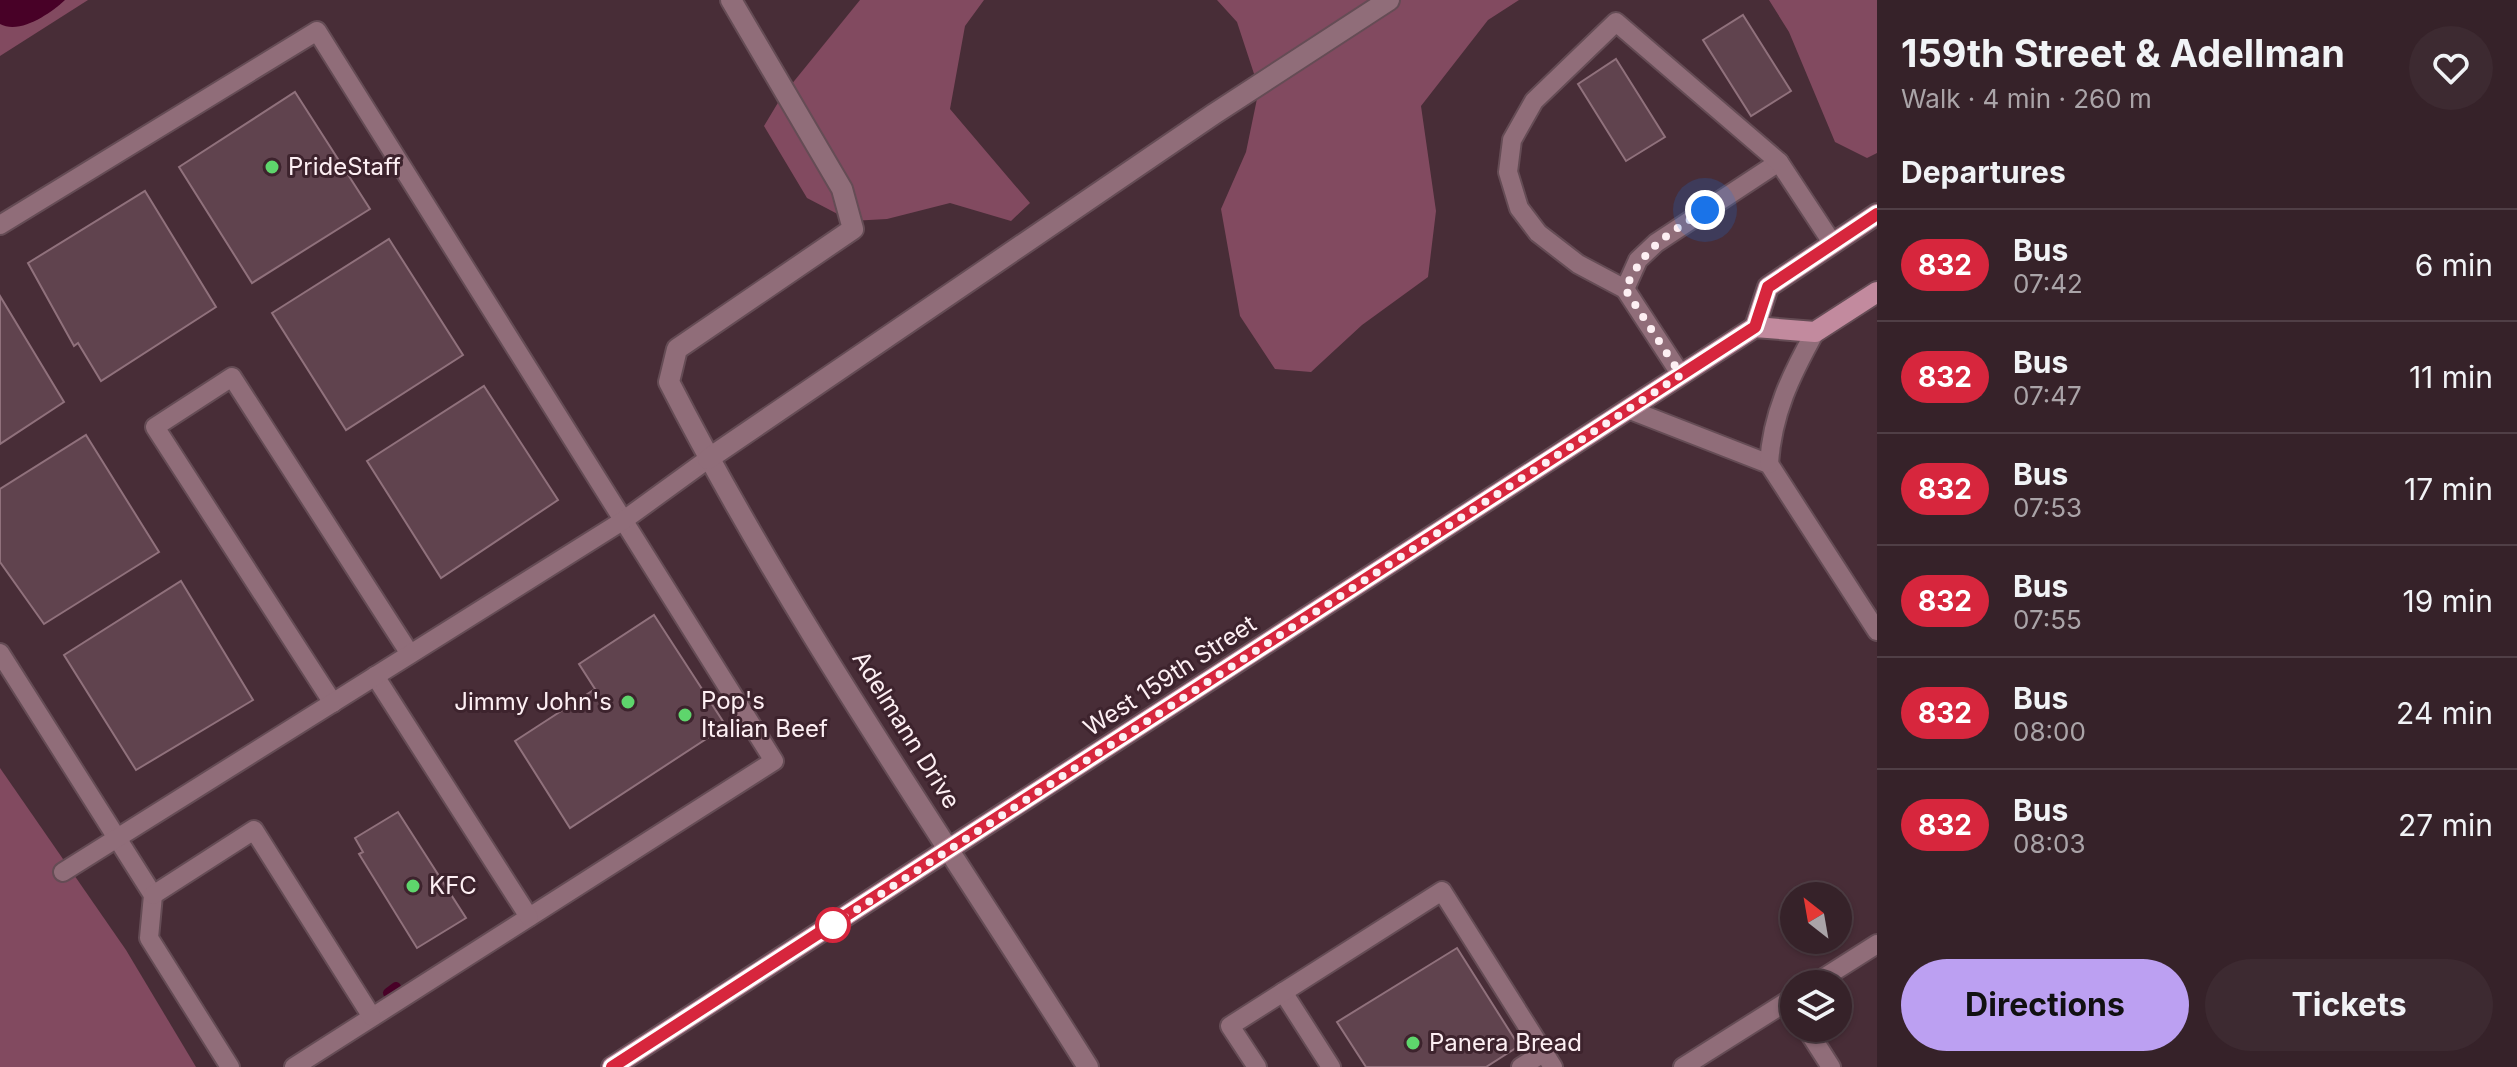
<!DOCTYPE html>
<meta charset="utf-8">
<style>
body{margin:0;font-family:Inter,sans-serif;background:#3d2a31;color:#f1f3f6;height:100vh;display:flex;flex-direction:column;font-size:30px;white-space:nowrap}
*{box-sizing:border-box;margin:0}
p{font-size:26px;color:#aaa4a8}
.icon{flex:none;width:44px;height:44px;fill:none;stroke:currentColor;stroke-width:2;stroke-linecap:round;stroke-linejoin:round}
.map{position:relative;flex:1;overflow:hidden}
.side{display:flex;flex-direction:column;background:#362229;width:640px}
.side>*{flex:none}
.badge{padding:0 16px;border-radius:26px;font-size:28px;line-height:52px}
.needle{width:52px;rotate:329deg}
.controls{position:absolute;left:1780px;top:882px;display:grid;gap:16px}
.controls a{display:grid;place-items:center;width:72px;height:72px;border-radius:50%;background:#362229;box-shadow:0 2px 6px #0004,0 0 0 2px #503f46;font-size:40px}
.you{position:absolute;width:40px;height:40px;margin:-20px;border:6px solid #fff;border-radius:50%;background:#1a73e8;box-shadow:0 0 0 12px #1a73e833}
.map>.badge{position:absolute;translate:-50% -50%;box-shadow:0 0 0 4px #fff}
h2{padding:0 24px;font-size:30px;line-height:72px}
.round{display:grid;place-items:center;flex:none;width:84px;height:84px;border-radius:42px;background:#3d2a31}
.headline{display:flex;align-items:center;justify-content:space-between;height:136px;padding:0 24px}
h1{font-size:38px;font-weight:700;line-height:60px}
.action{display:flex;gap:16px;margin-top:auto;padding:16px 24px}
.action a{flex:1;height:92px;border-radius:48px;background:#bca0f2;color:#111;font-size:32px;font-weight:700;line-height:92px;text-align:center}
.action a+a{background:#3d2a31;color:#f1f3f6}
ul{padding:0;list-style:none}
li{display:flex;align-items:center;gap:24px;height:112px;padding:0 24px;border-top:2px solid #503f46}
li div{flex:1}
li b{display:block;font-size:30px}
li em{font-style:normal}
li .badge{min-width:88px;font-weight:700;text-align:center}
main{display:flex;flex:1;min-height:0}
.map>svg:first-child{display:block}
.green{fill:#824a60}
.water{fill:#480127}
.lines{fill:none;stroke-linecap:round;stroke-linejoin:round}
.stream{stroke:#480127;stroke-width:10}
.building{fill:#60434e;stroke:#90717c;stroke-width:2}
.service-casing{stroke:#654c55;stroke-width:22}
.minor-casing{stroke:#654c55;stroke-width:24}
.secondary-casing{stroke:#654c55;stroke-width:24}
.service{stroke:#906d79;stroke-width:18}
.minor{stroke:#906d79;stroke-width:20}
.secondary{stroke:#c28a9e;stroke-width:20}
.line-casing{stroke:#fff;stroke-width:18}
.line{stroke:#d7263d;stroke-width:12}
.walk{stroke:#fdeff3;stroke-width:8;stroke-dasharray:0 14.4}
.poi-dot{fill:#5ed56c;stroke:#3d232d;stroke-width:3}
.stop-dot{fill:#fff;stroke:#d7263d;stroke-width:4}
.labels{text-anchor:middle;stroke-width:6;stroke-linejoin:round;paint-order:stroke}
.poi-label{font-size:24px;fill:#fdeff3;stroke:#3d232d;text-anchor:start}
.street-label{font-size:24px;fill:#fdeff3;stroke:#3d232d}
</style>
<main>
<div class="map">
<svg width="1877" height="1067" viewBox="0 0 1877 1067">
<rect width="100%" height="100%" fill="#482d37"/>
<g class="green">
<polygon points="0,0 88,0 0,56"/>
<polygon points="860,0 984,0 965,26 950,109 1030,203 1011,221 950,203 887,219 851,221 807,198 764,126 782,96"/>
<polygon points="1217,0 1519,0 1488,20 1421,106 1436,211 1428,277 1362,325 1311,372 1275,369 1240,316 1221,209 1246,152 1259,89 1237,22"/>
<polygon points="1769,0 1877,0 1877,153 1867,158 1835,142 1789,32"/>
<polygon points="0,768 126,950 196,1067 0,1067"/>
</g>
<path class="water" d="M0,0h65c-14,13 -45,35 -65,24z"/>
<g class="lines">
<polyline class="stream" points="388,993 396,987"/>
</g>
<g class="building">
<polygon points="1743,15 1791,91 1751,116 1703,40"/>
<polygon points="1616,59 1665,137 1626,161 1578,84"/>
<polygon points="295,92 370,209 252,283 179,167"/>
<polygon points="145,191 216,307 101,381 78,343 74,346 28,263"/>
<polygon points="389,239 463,355 346,430 272,313"/>
<polygon points="0,296 64,402 0,444"/>
<polygon points="484,386 558,500 441,578 367,461"/>
<polygon points="86,435 159,552 44,624 0,562 0,489"/>
<polygon points="181,581 253,700 136,770 64,655"/>
<polygon points="654,615 726,726 570,828 515,741 595,689 579,664"/>
<polygon points="398,812 466,918 417,948 359,854 363,852 355,838"/>
<polygon points="1457,948 1519,1046 1486,1067 1366,1067 1337,1022"/>
</g>
<g class="lines">
<defs>
<g id="service">
<polyline points="0,225 317,31 774,761 294,1067"/>
<polyline points="1625,289 1638,260 1656,243 1779,162"/>
<polyline points="1681,375 1625,289 1578,264 1538,233 1519,208 1508,172 1512,140 1534,101 1616,22 1779,162 1833,244"/>
<polyline points="1628,409 1769,464 1877,631"/>
<path d="M1769,464c3,-50 22,-89 46,-132"/>
<polyline points="0,653 153,895 149,938 230,1067"/>
<polyline points="375,676 529,917"/>
<polyline points="333,703 155,427 232,377 410,654"/>
<polyline points="63,872 624,520 708,459"/>
<polyline points="153,895 254,830 372,1017"/>
<polyline points="1814,984 1877,944"/>
<polyline points="1283,992 1331,1067"/>
<polyline points="1806,1028 1831,1067"/>
<polyline points="1257,1067 1230,1026 1442,891 1553,1067"/>
<polyline points="1521,1067 1543,1053"/>
<polyline points="1683,1067 1794,997"/>
</g>
<g id="minor">
<path d="M731,0l111,189 11,40 -176,120 -8,33c122,238 277,459 419,685"/>
<polyline points="708,459 1214,114 1389,0"/>
</g>
<g id="secondary">
<polyline points="1755,327 1768,287 1877,214"/>
<polyline points="612,1067 1755,327 1815,332 1877,292"/>
</g>
</defs>
<use href="#service" class="service-casing"/>
<use href="#minor" class="minor-casing"/>
<use href="#secondary" class="secondary-casing"/>
<use href="#service" class="service"/>
<use href="#minor" class="minor"/>
<use href="#secondary" class="secondary"/>
</g>
<g class="lines">
<defs>
<polyline id="line" points="612,1067 1755,327 1768,287 1877,214"/>
</defs>
<use href="#line" class="line-casing"/>
<use href="#line" class="line"/>
<path class="walk" d="M833,925l848,-550 -56,-86c21,-44 41,-53 80,-79"/>
</g>
<g class="poi-dot">
<circle cx="272" cy="167" r="8"/>
<circle cx="628" cy="702" r="8"/>
<circle cx="685" cy="715" r="8"/>
<circle cx="413" cy="886" r="8"/>
<circle cx="1413" cy="1043" r="8"/>
</g>
<circle class="stop-dot" cx="833" cy="925" r="16"/>
<g class="labels">
<g class="poi-label">
<text x="288" y="175">PrideStaff</text>
<text x="701" y="709">Pop's<tspan x="701" dy="28">Italian Beef</tspan></text>
<text x="612" y="710" text-anchor="end">Jimmy John's</text>
<text x="429" y="894">KFC</text>
<text x="1429" y="1051">Panera Bread</text>
</g>
<g class="street-label">
<text transform="translate(1170 676) rotate(-33)" y="8">West 159th Street</text>
<text transform="translate(906 730) rotate(58)" y="8">Adelmann Drive</text>
</g>
</g>
</svg>
<div class="controls">
<a><svg class="needle" viewBox="-14 -14 28 28"><path d="M0-13l5 13h-10z" fill="#e53935"/><path d="M0 13l5-13h-10z" fill="#aaa4a8"/></svg></a>
<a><svg class="icon" aria-label="layers" viewBox="0 0 24 24"><path d="M12 4l9 5-9 5-9-5zM3 14l9 5 9-5"/></svg></a>
</div>
<div class="you" style="left:1705px;top:210px"></div>
</div>
<section class="side">
<div class="headline"><div><h1>159th Street &amp; Adellman</h1><p>Walk · 4 min · 260 m</p></div><a class="round"><svg class="icon" aria-label="heart" viewBox="0 0 24 24"><path d="M12 20l-8-8c-3-5 5-10 8-4 3-6 11-1 8 4z"/></svg></a></div>
<h2>Departures</h2>
<ul>
<li><span class="badge" style="background:#d7263d;color:#fff">832</span><div><b>Bus</b><p>07:42</p></div><em>6 min</em></li>
<li><span class="badge" style="background:#d7263d;color:#fff">832</span><div><b>Bus</b><p>07:47</p></div><em>11 min</em></li>
<li><span class="badge" style="background:#d7263d;color:#fff">832</span><div><b>Bus</b><p>07:53</p></div><em>17 min</em></li>
<li><span class="badge" style="background:#d7263d;color:#fff">832</span><div><b>Bus</b><p>07:55</p></div><em>19 min</em></li>
<li><span class="badge" style="background:#d7263d;color:#fff">832</span><div><b>Bus</b><p>08:00</p></div><em>24 min</em></li>
<li><span class="badge" style="background:#d7263d;color:#fff">832</span><div><b>Bus</b><p>08:03</p></div><em>27 min</em></li>
</ul>
<div class="action"><a>Directions</a><a>Tickets</a></div>
</section>
</main>
